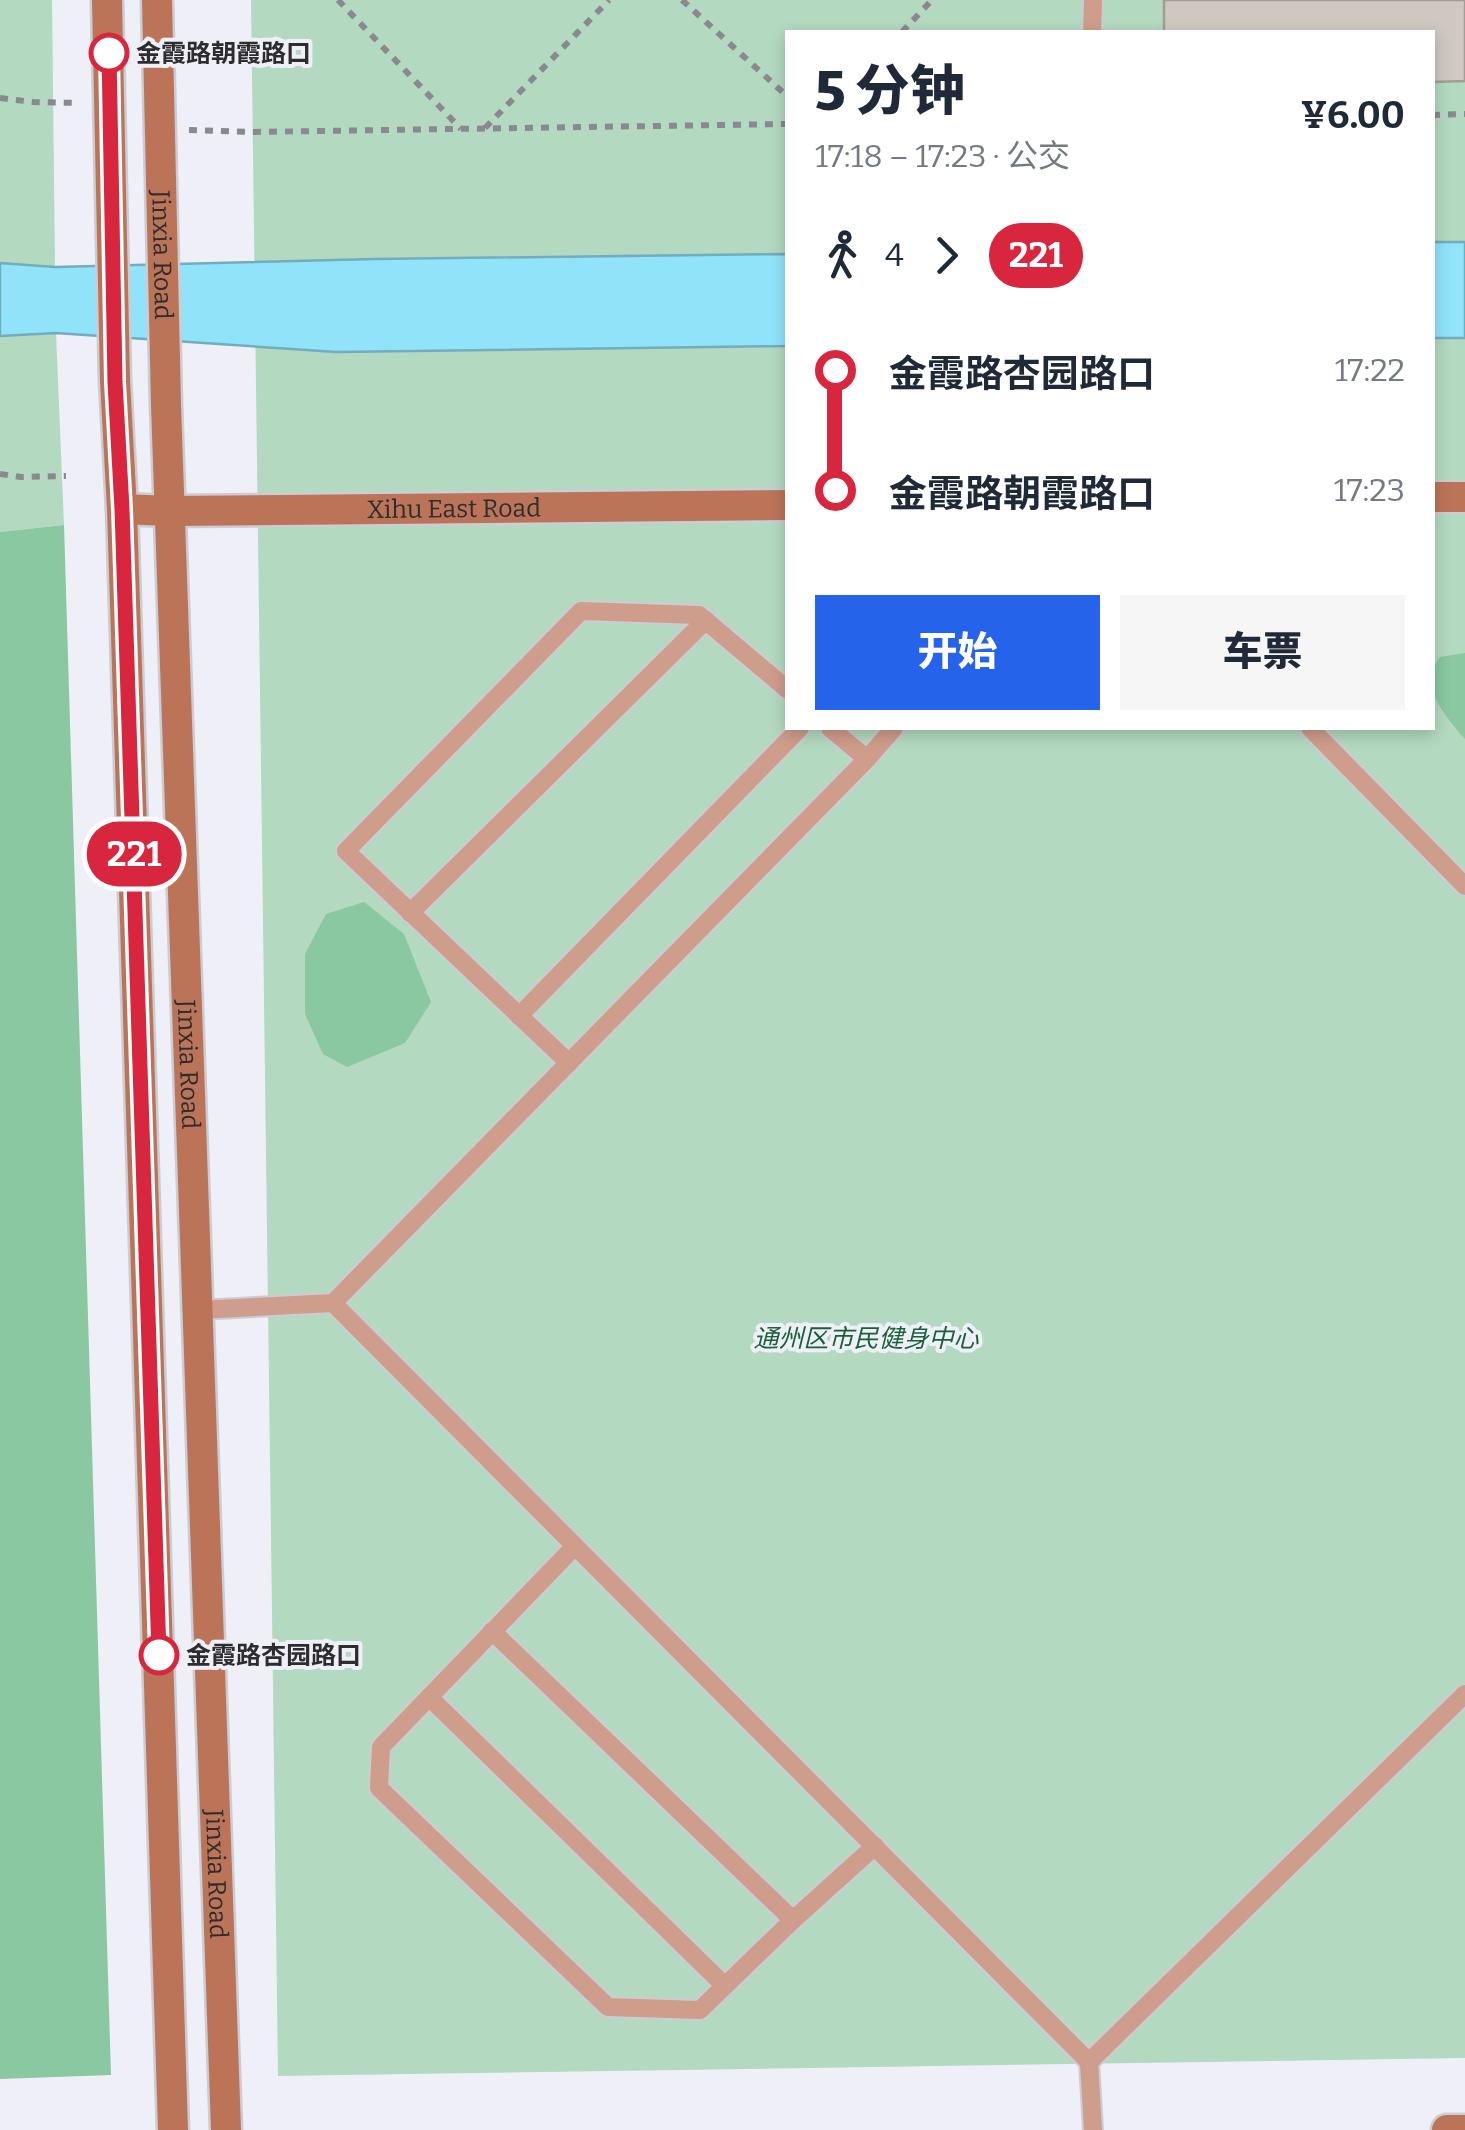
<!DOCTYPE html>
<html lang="zh">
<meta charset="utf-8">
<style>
body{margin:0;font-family:Bitter,"Noto Sans SC",serif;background:#f6f6f7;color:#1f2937;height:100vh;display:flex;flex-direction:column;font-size:38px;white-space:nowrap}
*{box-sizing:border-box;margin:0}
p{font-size:32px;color:#747a83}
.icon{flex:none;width:55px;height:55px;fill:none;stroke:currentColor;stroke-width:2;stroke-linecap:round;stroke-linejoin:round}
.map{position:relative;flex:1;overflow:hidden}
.panel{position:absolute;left:785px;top:30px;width:650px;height:700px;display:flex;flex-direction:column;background:#fff;border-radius:0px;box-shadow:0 5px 15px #0003}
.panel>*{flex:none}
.badge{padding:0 20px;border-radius:32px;font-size:35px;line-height:65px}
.map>.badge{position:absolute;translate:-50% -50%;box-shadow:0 0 0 5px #fff}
.legs{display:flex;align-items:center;gap:15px;height:110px;padding:0 30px;font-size:32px}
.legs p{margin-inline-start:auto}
.headline{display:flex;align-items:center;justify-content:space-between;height:170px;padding:0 30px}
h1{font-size:55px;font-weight:800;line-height:75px}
.button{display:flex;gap:20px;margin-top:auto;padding:20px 30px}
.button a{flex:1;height:115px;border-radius:0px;background:#2563eb;color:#fff;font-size:40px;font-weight:800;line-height:115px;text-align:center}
.button a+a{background:#f6f6f7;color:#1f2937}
ul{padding:0 30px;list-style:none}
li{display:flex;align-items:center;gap:35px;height:120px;font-size:38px}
li i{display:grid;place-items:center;width:15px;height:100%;margin:0 12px;background:currentColor}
li i::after{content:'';width:25px;height:25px;margin:-12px;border:8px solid;border-radius:50%;background:#fff}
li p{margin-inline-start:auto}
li:first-child i{background:linear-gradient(#0000 50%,currentColor 0)}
li:last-child i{background:linear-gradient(currentColor 50%,#0000 0)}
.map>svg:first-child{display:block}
.green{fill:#b3d9c0;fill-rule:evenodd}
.forest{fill:#89c8a0}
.water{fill:#91e3fa;stroke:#73acbd;stroke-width:2.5}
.building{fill:#cec8c1;stroke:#a39d96;stroke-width:2.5}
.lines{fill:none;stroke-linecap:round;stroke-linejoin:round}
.lane-casing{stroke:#ccccd4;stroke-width:22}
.secondary-casing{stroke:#ccccd4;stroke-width:35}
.path{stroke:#89898f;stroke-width:6;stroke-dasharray:8 8;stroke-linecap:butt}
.lane{stroke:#cf9d8b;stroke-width:18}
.secondary{stroke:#bc7459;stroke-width:30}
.line-1-casing{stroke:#fff;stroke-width:22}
.line-1{stroke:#d7263d;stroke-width:15}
.stop-1-dot{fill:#fff;stroke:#d7263d;stroke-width:5}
.labels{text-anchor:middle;stroke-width:8;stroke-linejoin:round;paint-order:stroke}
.stop-label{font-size:25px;font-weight:bold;fill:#2d2d30;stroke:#efeff8;text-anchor:start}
.street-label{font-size:25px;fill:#2d2d30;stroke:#efeff8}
.park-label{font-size:25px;font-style:italic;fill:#19613b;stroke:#efeff8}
</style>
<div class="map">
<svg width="1465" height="2130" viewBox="0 0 1465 2130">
<rect width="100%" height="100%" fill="#efeff8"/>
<g class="green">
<polygon points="0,0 52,0 55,267 0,263"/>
<path d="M251,0h1214v2058l-1187,18zM788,32h644v696h-644z"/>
<polygon points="56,333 64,525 0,532 0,336"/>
</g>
<g class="forest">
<polygon points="64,525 111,2075 0,2079 0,532"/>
<path d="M1465,653v86c-19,-23 -48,-52 -25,-82z"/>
<polygon points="364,902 404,934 431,1002 405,1043 347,1067 323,1054 305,1014 305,954 326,914"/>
</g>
<g class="water">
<rect x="1433" y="242" width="32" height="96"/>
<polygon points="787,254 787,346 336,352 56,333 0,336 0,263 55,267 375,259"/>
</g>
<polygon class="building" points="1164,0 1465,0 1465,81 1432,82 1432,32 1164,32"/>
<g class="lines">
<defs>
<g id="lane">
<polyline points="1092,32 1093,0"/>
<polyline points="830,728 867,759"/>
<polyline points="1310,728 1465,886"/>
<polyline points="410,913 706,620"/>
<polyline points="519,1016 800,728"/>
<polyline points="569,1063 346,851 581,611 699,615 788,690"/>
<polyline points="333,1303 1089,2062 1465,1694"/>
<polyline points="198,1310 333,1303 867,759 894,728"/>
<polyline points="575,1546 381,1747 379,1788 608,2007 700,2010 793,1920 875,1846"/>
<polyline points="492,1631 793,1920"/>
<polyline points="429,1697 725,1986"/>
<polyline points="1089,2062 1093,2130"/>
</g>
<g id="secondary">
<polyline points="107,0 115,381 122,509 173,2130"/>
<path id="s1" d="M157,0l9,405 60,1725"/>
<polyline points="1432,497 1465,497"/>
<path id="s2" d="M122,509l47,2 619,-6"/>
<polyline points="1447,2130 1465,2130"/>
</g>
</defs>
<use href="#lane" class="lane-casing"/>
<use href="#secondary" class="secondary-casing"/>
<g class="path">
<polyline points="338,0 461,129"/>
<polyline points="682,0 788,97"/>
<polyline points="902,32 932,0"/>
<polyline points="0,98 33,102 78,103"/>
<polyline points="1432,115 1465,114"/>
<polyline points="485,128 609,0"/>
<polyline points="189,130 251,132 788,124"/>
<polyline points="0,474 21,477 66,476"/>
</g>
<use href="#lane" class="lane"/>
<use href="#secondary" class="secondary"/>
</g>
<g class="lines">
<defs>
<polyline id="line-1" points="109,53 115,382 122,509 159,1655"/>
</defs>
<use href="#line-1" class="line-1-casing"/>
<use href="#line-1" class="line-1"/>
</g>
<g class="stop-1-dot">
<circle cx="109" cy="53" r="18"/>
<circle cx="159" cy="1655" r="18"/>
</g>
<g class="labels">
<g class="stop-label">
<text x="136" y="62">金霞路朝霞路口</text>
<text x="186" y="1664">金霞路杏园路口</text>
</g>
<g class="street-label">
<text dy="9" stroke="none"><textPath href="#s1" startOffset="255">Jinxia Road</textPath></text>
<text dy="9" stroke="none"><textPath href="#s2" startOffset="332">Xihu East Road</textPath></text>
<text dy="9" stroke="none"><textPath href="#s1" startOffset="1065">Jinxia Road</textPath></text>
<text dy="9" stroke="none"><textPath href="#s1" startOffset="1875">Jinxia Road</textPath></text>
</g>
<g class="park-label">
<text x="866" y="1347">通州区市民健身中心</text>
</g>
</g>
</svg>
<b class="badge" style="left:134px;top:854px;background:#d7263d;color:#fff">221</b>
<section class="panel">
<div class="headline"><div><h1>5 分钟</h1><p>17:18 – 17:23 · 公交</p></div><b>¥6.00</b></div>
<div class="legs"><svg class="icon" aria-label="walk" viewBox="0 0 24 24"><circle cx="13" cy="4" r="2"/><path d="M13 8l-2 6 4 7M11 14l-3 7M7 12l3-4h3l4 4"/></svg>4<svg class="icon" aria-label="forward" viewBox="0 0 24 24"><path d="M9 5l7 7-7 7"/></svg><b class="badge" style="background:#d7263d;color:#fff">221</b></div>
<ul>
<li><i style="color:#d7263d"></i><b>金霞路杏园路口</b><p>17:22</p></li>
<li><i style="color:#d7263d"></i><b>金霞路朝霞路口</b><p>17:23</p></li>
</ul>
<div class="button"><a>开始</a><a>车票</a></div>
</section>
</div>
